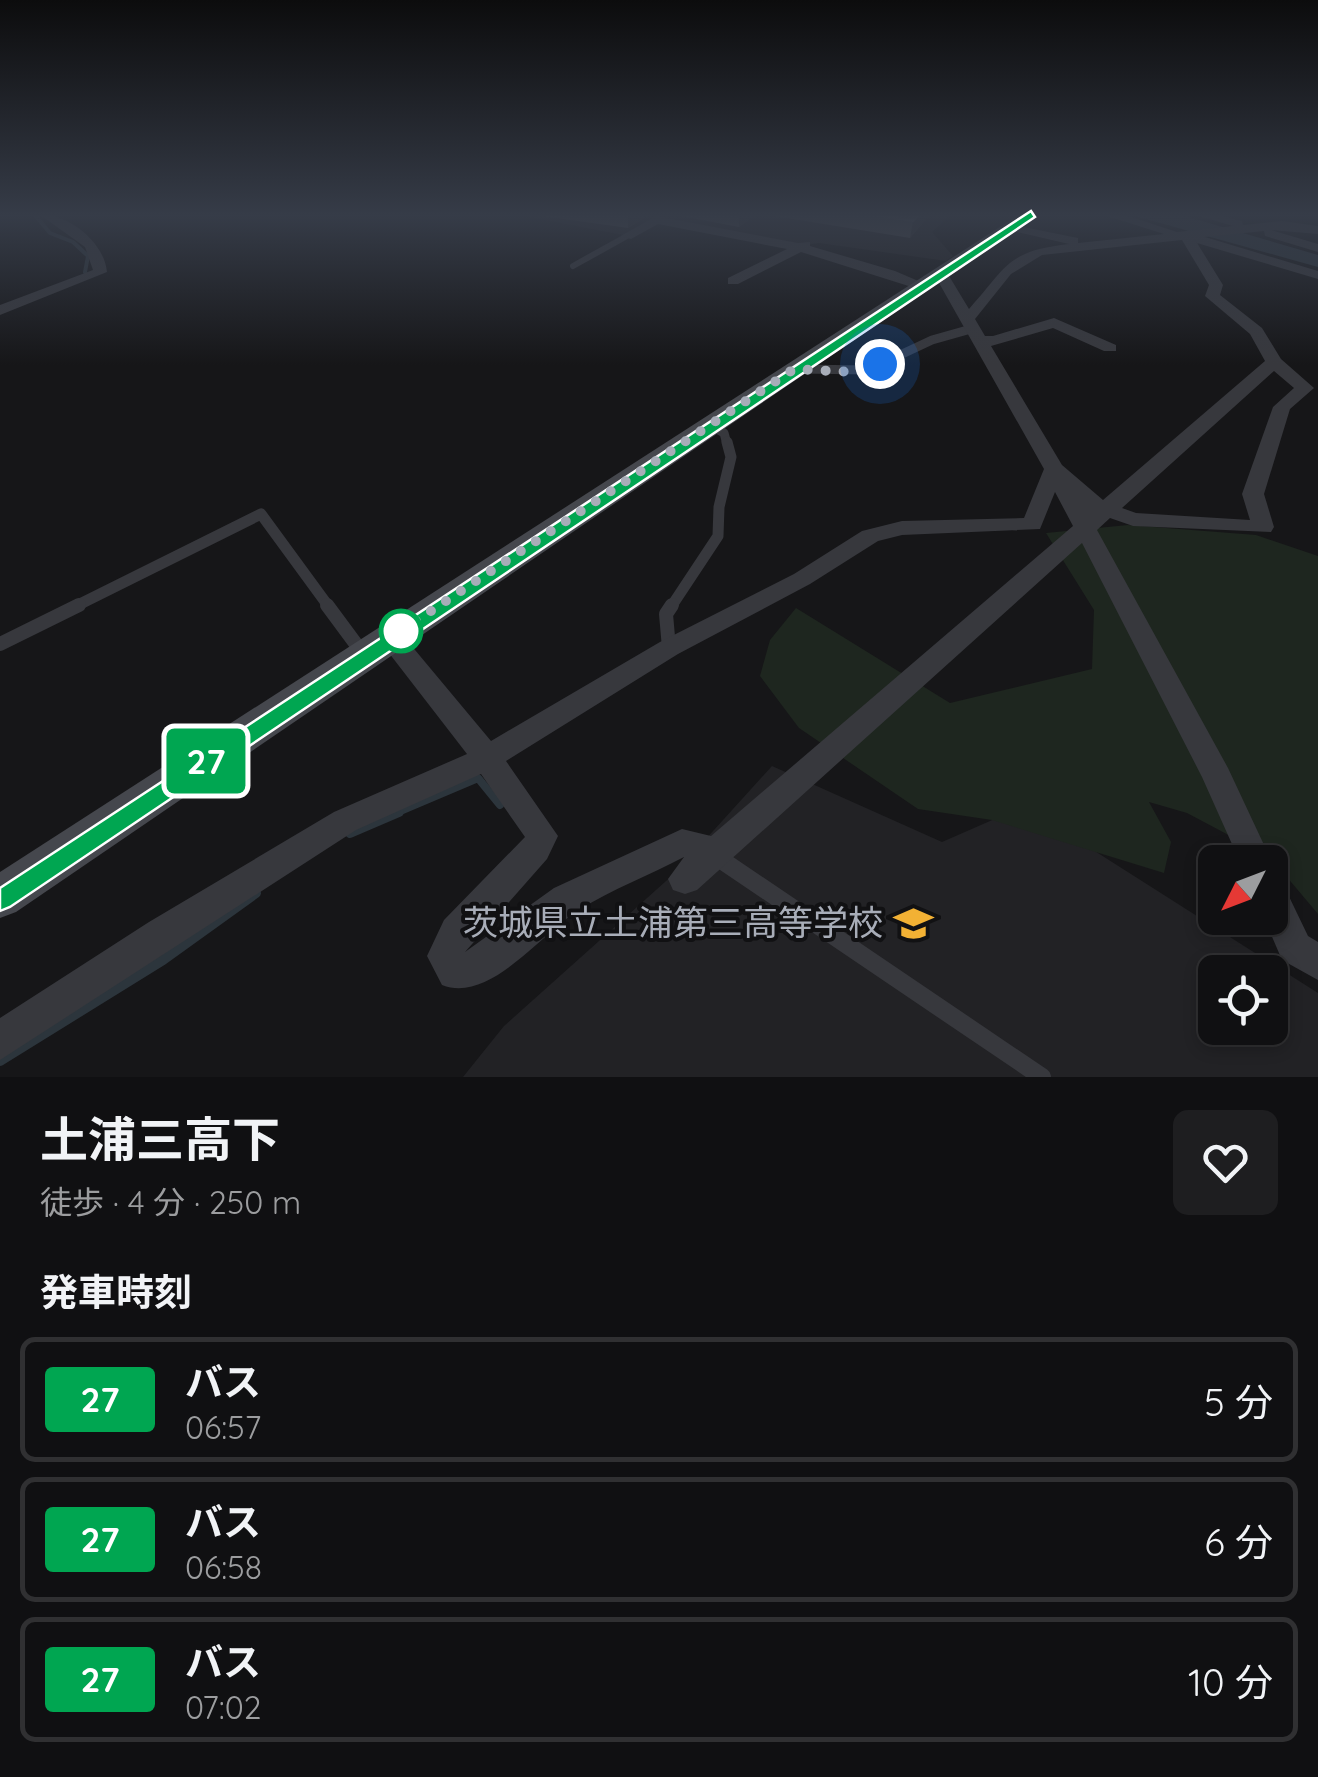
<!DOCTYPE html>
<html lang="ja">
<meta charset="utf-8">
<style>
body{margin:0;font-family:Quicksand,"Noto Sans JP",sans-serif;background:#1e1e20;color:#f1f3f6;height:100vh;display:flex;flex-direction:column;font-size:38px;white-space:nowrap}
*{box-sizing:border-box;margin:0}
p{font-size:32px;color:#9c9d9f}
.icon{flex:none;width:55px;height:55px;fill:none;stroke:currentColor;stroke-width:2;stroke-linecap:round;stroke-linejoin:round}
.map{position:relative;height:1077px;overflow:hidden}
.details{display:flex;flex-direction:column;background:#101012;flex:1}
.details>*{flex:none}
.badge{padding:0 20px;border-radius:8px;font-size:35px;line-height:65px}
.needle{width:65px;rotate:228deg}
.controls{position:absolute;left:1198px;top:845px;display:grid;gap:20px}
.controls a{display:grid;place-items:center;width:90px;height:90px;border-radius:15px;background:#101012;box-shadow:0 5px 15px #0003,0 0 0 2px #303032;font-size:50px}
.you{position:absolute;width:50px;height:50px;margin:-25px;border:8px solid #fff;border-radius:50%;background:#1a73e8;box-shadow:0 0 0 15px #1a73e833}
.map>.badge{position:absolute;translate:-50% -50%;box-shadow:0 0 0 5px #fff}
h2{padding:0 40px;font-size:38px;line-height:90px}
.round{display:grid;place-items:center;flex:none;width:105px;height:105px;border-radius:15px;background:#1e1e20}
.summary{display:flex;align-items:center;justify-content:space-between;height:170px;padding:0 40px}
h1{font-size:48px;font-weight:700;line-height:75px}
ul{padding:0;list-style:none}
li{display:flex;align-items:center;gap:30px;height:125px;margin:0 20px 15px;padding:0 20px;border:5px solid #303032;border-radius:15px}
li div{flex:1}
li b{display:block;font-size:38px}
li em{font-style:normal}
li .badge{min-width:110px;font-weight:700;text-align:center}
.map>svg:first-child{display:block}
.built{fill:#222225;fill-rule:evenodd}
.green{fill:#1e261f}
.water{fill:#2c353c}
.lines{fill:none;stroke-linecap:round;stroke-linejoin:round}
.stream-far2{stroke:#2c353c;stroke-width:4}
.stream-far1{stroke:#2c353c;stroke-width:8}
.stream{stroke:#2c353c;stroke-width:10}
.lane-far4{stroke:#37383d;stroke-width:6}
.lane-far3{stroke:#37383d;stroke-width:9}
.lane-far2{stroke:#37383d;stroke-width:11}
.lane-far1{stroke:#37383d;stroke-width:14}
.lane{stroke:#37383d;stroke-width:18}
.street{fill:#37383d;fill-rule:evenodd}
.secondary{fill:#45474d;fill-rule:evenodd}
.wall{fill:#47494d}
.shaded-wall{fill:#2f3033}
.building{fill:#525359;stroke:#5f6168;stroke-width:2.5}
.line{fill:#00a651;stroke:#fff;stroke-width:2.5}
.walk{stroke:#a8adb8;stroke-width:10;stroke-dasharray:0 18}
.stop-dot{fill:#fff;stroke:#00a651;stroke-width:5}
.labels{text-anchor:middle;stroke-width:8;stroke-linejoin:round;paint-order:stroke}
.near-poi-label{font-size:35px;fill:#a8adb8;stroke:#111113;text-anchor:end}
</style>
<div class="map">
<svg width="1318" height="1077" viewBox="0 0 1318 1077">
<rect width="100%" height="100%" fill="#161618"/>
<g class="built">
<polygon points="514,214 952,214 932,232 953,256 946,261 819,243 798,246 655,220 623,235"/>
<path d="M772,766l170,76 82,-36 294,187v84h-855l41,-51 171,-153zM1215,972h55v56h-55z"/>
</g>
<polygon class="green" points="1128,525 1256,535 1318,556 1318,914 1270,857 1187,813 1149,802 1171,842 1164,873 992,820 918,809 799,728 760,676 770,640 796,608 950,703 1092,669 1094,610 1046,533"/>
<polygon class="water" points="1128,214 1178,214 1318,255 1318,267"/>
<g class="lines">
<polyline class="stream-far2" points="34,214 50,233 73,242 88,256 85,272"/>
<polyline class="stream-far1" points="393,814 478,778 500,805"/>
<g class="stream">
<polyline points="350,833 399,812"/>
<polyline points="0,1061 163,960 256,893"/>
</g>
<polyline class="lane-far4" points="573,266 627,236"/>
<g class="lane-far3">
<polyline points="798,369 868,370 932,340 971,329"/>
<polyline points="710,425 724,433 727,444"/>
</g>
<g class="lane-far2">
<polyline points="74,607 261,514 329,607"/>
<polyline points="671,607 718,536 719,507 731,457 727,442"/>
</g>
<g class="lane-far1">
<polyline points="327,605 364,655"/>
<polyline points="0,644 79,605"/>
<polyline points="669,648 666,614 672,605"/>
</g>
<polyline class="lane" points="717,857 1042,1077"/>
<g class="street">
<path d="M39,214c29,0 65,27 68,58l-107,43v-10l93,-35 -8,-23z"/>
<path d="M1101,214h21l55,18 56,-6 -41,-12h22l28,7 1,4 39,-4 36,5v8l-47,-4 47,14v8l-53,-16 -1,-5 -59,6 113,34v8l-121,-36 -3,-5 29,47 -3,10 42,33 19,31 33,29 -24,21 -26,85 10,33 -3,5 -138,-6 -23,-8 -13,12 131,238 44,94 -2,5v-5h-30l-38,-85 -120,-234 -385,347 -12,4 -12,-4 -5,-11 16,-22c-34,18 -72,32 -105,53 -38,23 -89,94 -137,75l-15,-29 17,-36 81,-83 -44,-63 -125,56 -356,230v-42l149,-96 185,-110 133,-58 -85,-110 -4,-6 4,-6h18l91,109 169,-99 134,-68 68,-43 40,-10 122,-3 20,-49 -110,-195 12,-3 23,38c38,-42 37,-58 100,-65l-61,-14v-6l70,14v5l86,-9zM1182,240l27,45 -4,11 45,38 15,27 -162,139 -41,-35 -71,-119 62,-18 51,23h12v-6l-62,-27 -61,18h-8l-10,-17 36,-45 31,-19zM1274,371l20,17 -21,19 -31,87 8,26 -114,-7 -14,-5zM1055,492l18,34 -362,310 -29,-7 -128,59 -89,64 82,-93 11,-23 -52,-75 172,-107 132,-70 68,-43 24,-6 138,-6z"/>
<polygon points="656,216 798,243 810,242 810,246 895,271 930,286 918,289 801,252 738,284 728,284 728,278 787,249 658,224 631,239 621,236"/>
<polygon points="1270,878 1282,882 1308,936 1318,942 1318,980 1282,960 1264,918 1270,918"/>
</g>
<polygon class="secondary" points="1020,214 1039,214 16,912 0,918 0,872"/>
</g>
<g class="wall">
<polygon points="528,214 650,214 628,228"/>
<polygon points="670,214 756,214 739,227"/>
<polygon points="762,214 930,214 910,238"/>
</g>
<g class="shaded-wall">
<polygon points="628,214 650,214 628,228"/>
<polygon points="739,214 756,214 739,227"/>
<polygon points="919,214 930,214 910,238 913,221"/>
</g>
<polygon class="building" points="872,214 919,214 913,221"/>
<linearGradient id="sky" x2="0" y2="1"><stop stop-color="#0c0c0d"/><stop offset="0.59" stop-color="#363c48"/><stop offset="1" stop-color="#363c48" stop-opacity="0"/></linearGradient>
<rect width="1318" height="365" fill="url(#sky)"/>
<polygon class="line" points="1031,211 1035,217 10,907 0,911 0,888"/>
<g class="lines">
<polyline class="walk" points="401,631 794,369 852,372 880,364"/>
</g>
<defs>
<symbol id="school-bare" viewBox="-9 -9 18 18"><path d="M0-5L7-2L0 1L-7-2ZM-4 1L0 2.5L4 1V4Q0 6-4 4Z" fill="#f2b134" stroke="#111113" stroke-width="2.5" paint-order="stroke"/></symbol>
</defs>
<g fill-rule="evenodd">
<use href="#school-bare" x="886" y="896" width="55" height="55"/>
</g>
<circle class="stop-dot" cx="401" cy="631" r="20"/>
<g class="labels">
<g class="near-poi-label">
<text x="883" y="935">茨城県立土浦第三高等学校</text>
</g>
</g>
</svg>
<div class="controls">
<a><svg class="needle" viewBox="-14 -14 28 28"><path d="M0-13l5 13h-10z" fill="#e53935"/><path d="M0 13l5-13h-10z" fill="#9c9d9f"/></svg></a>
<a><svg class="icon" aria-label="locate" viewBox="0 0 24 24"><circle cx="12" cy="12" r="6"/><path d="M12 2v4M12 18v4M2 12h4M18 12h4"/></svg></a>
</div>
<div class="you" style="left:880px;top:364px"></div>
<b class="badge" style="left:206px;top:761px;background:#00a651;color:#fff">27</b>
</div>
<section class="details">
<div class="summary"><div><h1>土浦三高下</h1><p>徒歩 · 4 分 · 250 m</p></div><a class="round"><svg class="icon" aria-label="heart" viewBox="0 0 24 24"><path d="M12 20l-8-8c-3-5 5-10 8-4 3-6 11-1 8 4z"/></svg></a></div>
<h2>発車時刻</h2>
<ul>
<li><span class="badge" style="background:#00a651;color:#fff">27</span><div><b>バス</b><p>06:57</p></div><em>5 分</em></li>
<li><span class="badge" style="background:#00a651;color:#fff">27</span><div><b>バス</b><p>06:58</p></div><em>6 分</em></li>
<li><span class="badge" style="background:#00a651;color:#fff">27</span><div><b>バス</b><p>07:02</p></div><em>10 分</em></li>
</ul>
</section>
